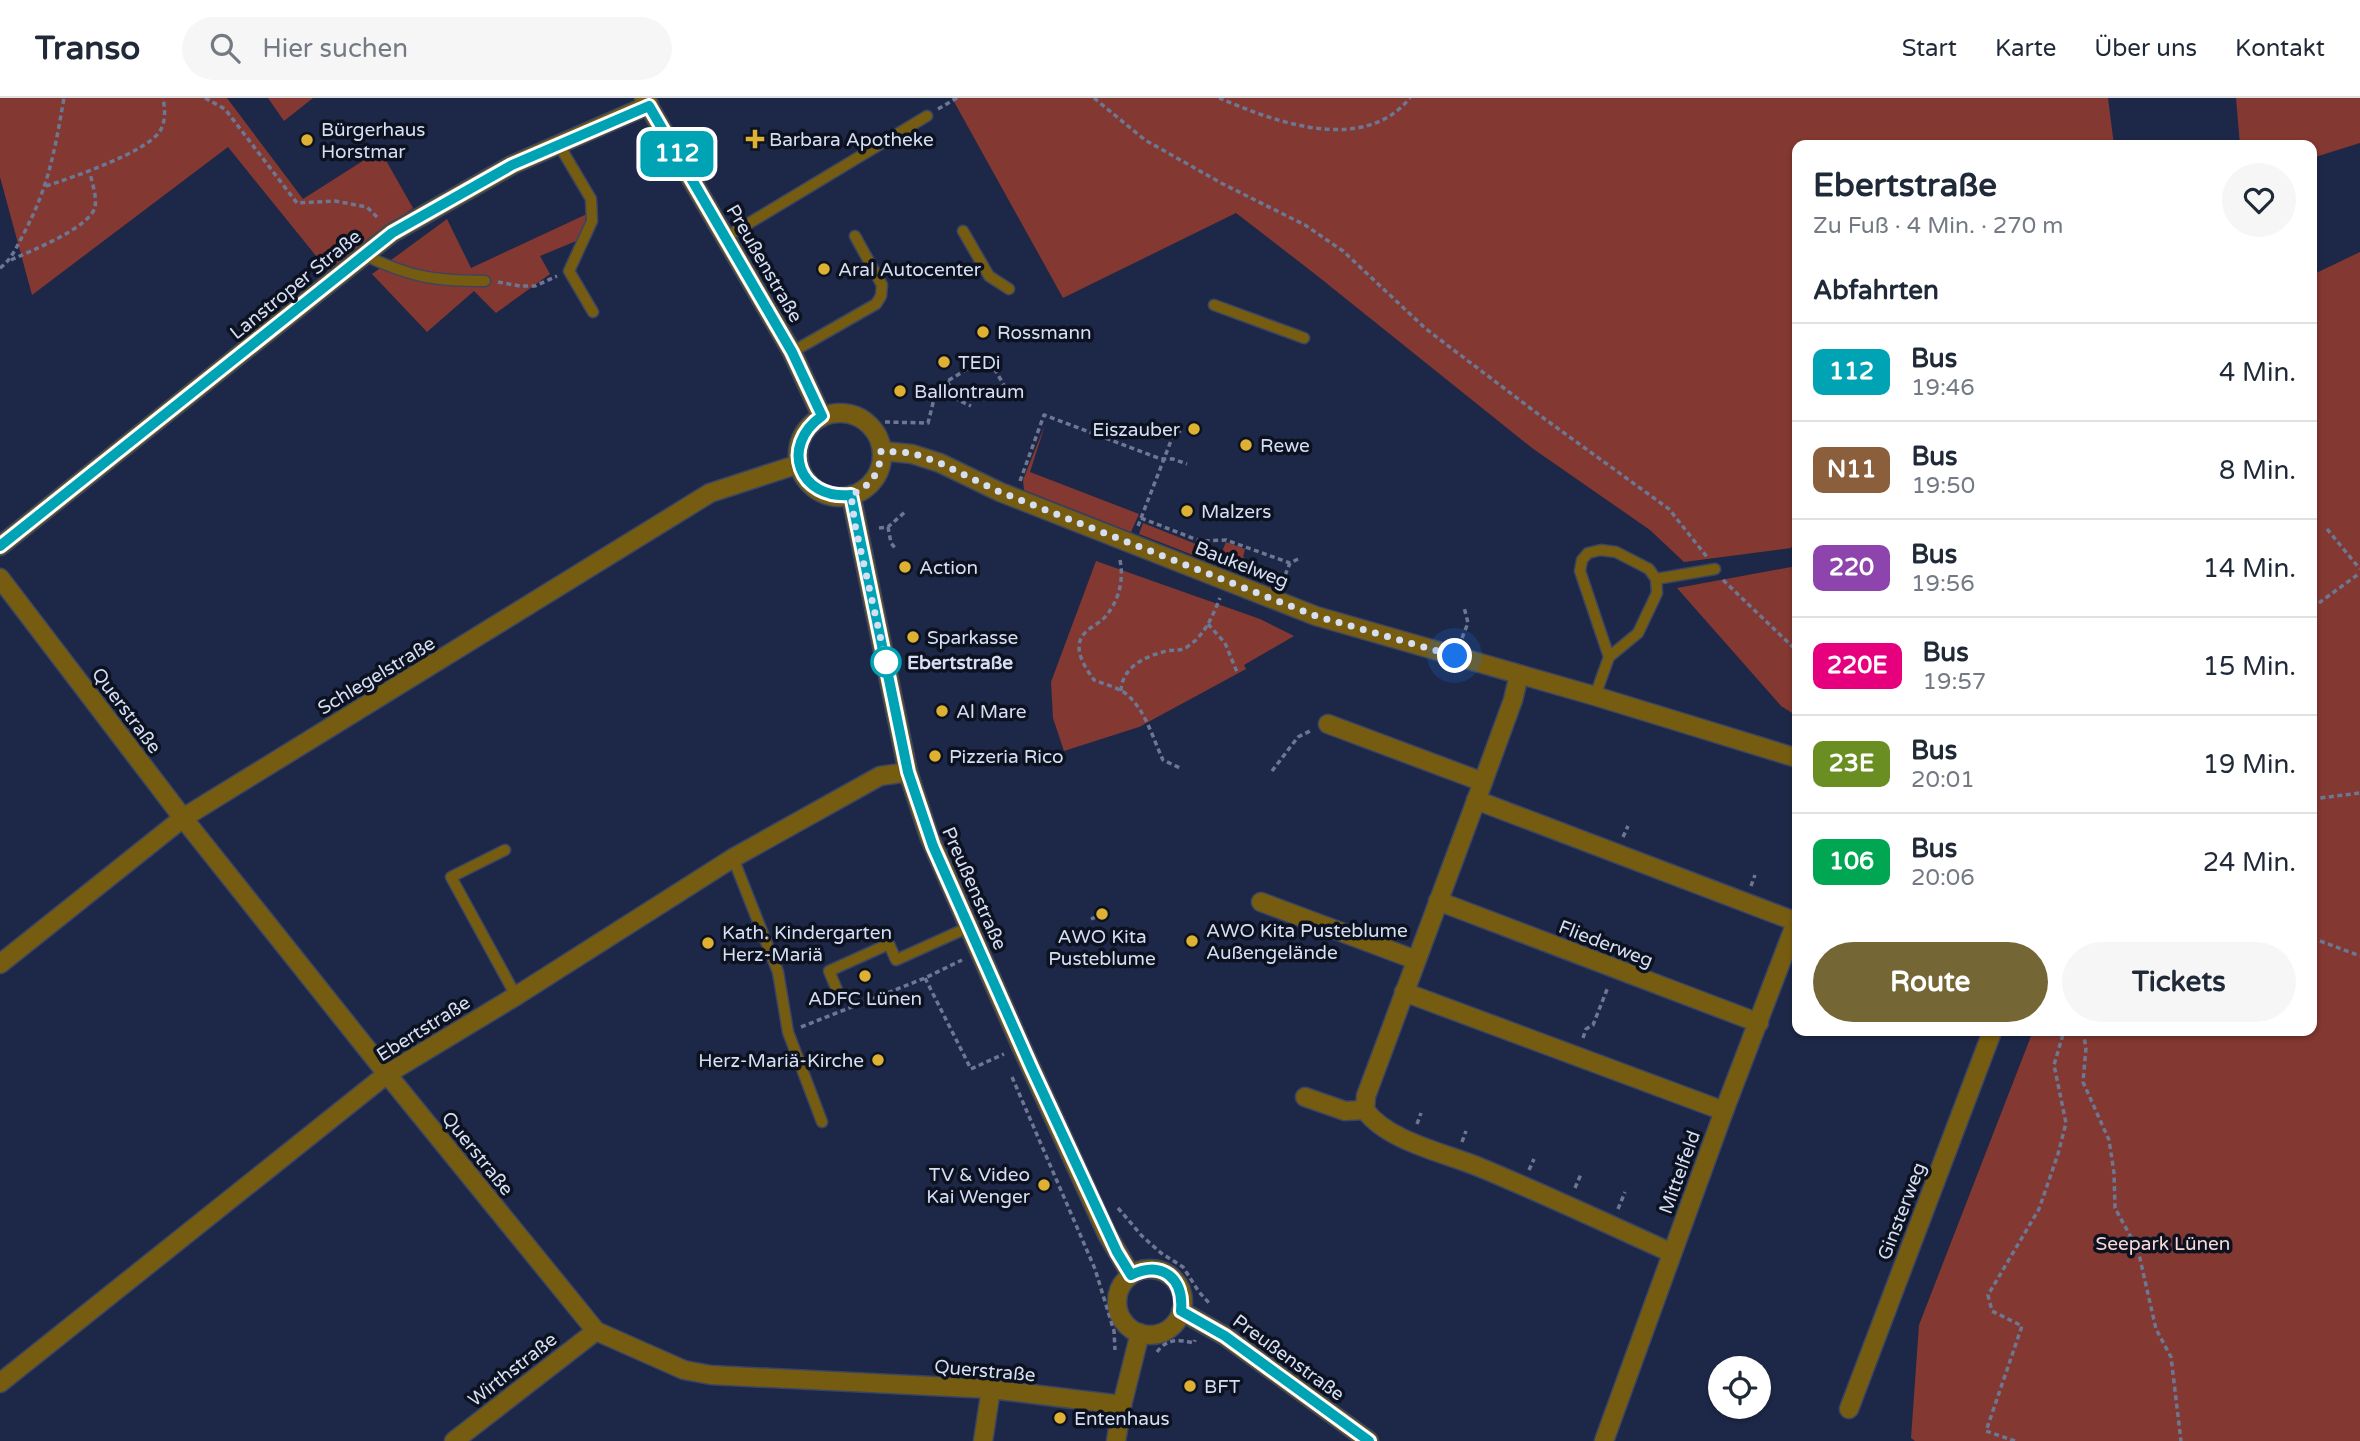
<!DOCTYPE html>
<html lang="de">
<meta charset="utf-8">
<style>
body{margin:0;font-family:"Varela Round",sans-serif;background:#f6f6f7;color:#1f2937;height:100vh;display:flex;flex-direction:column;font-size:26px;white-space:nowrap}
*{box-sizing:border-box;margin:0}
p{font-size:23px;color:#747a83}
.icon{flex:none;width:38px;height:38px;fill:none;stroke:currentColor;stroke-width:2;stroke-linecap:round;stroke-linejoin:round}
.map{position:relative;flex:1;overflow:hidden}
.side{position:absolute;left:1792px;top:42px;width:525px;height:896px;display:flex;flex-direction:column;background:#fff;border-radius:14px;box-shadow:0 2px 5px #0004}
.side>*{flex:none}
.badge{padding:0 14px;border-radius:10px;font-size:24px;line-height:46px}
.tools{position:absolute;left:1708px;top:1258px;display:grid;gap:14px}
.tools a{display:grid;place-items:center;width:63px;height:63px;border-radius:50%;background:#fff;box-shadow:0 2px 5px #0004;font-size:35px}
.you{position:absolute;width:35px;height:35px;margin:-18px;border:5px solid #fff;border-radius:50%;background:#1a73e8;box-shadow:0 0 0 10px #1a73e833}
.map>.badge{position:absolute;translate:-50% -50%;box-shadow:0 0 0 4px #fff}
h2{padding:0 21px;font-size:26px;line-height:63px}
.round{display:grid;place-items:center;flex:none;width:74px;height:74px;border-radius:37px;background:#f6f6f7}
.overview{display:flex;align-items:center;justify-content:space-between;height:119px;padding:0 21px}
h1{font-size:33px;font-weight:800;line-height:52px}
.button{display:flex;gap:14px;margin-top:auto;padding:14px 21px}
.button a{flex:1;height:80px;border-radius:42px;background:#756635;color:#fff;font-size:28px;font-weight:800;line-height:80px;text-align:center}
.button a+a{background:#f6f6f7;color:#1f2937}
ul{padding:0;list-style:none}
li{display:flex;align-items:center;gap:21px;height:98px;padding:0 21px;border-top:2px solid #e0e1e3}
li div{flex:1}
li b{display:block;font-size:26px}
li em{font-style:normal}
li .badge{min-width:77px;font-weight:700;text-align:center}
header{display:flex;align-items:center;gap:42px;box-sizing:border-box;height:98px;padding:0 35px;background:#fff;border-bottom:2px solid #e0e1e3}
header strong{font-size:33px}
nav{display:flex;gap:38px;margin-inline-start:auto;font-size:24px}
.search{width:490px;height:63px;background:#f6f6f7;display:flex;align-items:center;gap:18px;box-sizing:border-box;padding:0 24px;border-radius:38px;color:#747a83;font-size:26px}
.map>svg:first-child{display:block}
.green{fill:#833831}
.lines{fill:none;stroke-linecap:round;stroke-linejoin:round}
.service-casing{stroke:#3a4563;stroke-width:13}
.minor-casing{stroke:#3a4563;stroke-width:21}
.tertiary-casing{stroke:#3a4563;stroke-width:21}
.path{stroke:#6d7792;stroke-width:3.5;stroke-dasharray:5 3.5;stroke-linecap:butt}
.service{stroke:#765c11;stroke-width:10}
.minor{stroke:#765c11;stroke-width:18}
.tertiary{stroke:#765c11;stroke-width:18}
.line-casing{stroke:#fff;stroke-width:16}
.line{stroke:#00a3b4;stroke-width:10}
.walk{stroke:#d5def3;stroke-width:7;stroke-dasharray:0 12.6}
.poi-dot{fill:#deb133;stroke:#0d1220;stroke-width:2.5}
.stop-dot{fill:#fff;stroke:#00a3b4;stroke-width:3.5}
.labels{text-anchor:middle;stroke-width:7;stroke-linejoin:round;paint-order:stroke}
.poi-label{font-size:19px;fill:#d5def3;stroke:#0d1220;text-anchor:start}
.street-label{font-size:19px;fill:#d5def3;stroke:#0d1220}
.stop-label{font-size:19px;font-weight:bold;fill:#d5def3;stroke:#0d1220;text-anchor:start}
.park-label{font-size:19px;fill:#f7d8d4;stroke:#0d1220}
</style>
<header>
<strong>Transo</strong>
<div class="search"><svg class="icon" aria-label="search" viewBox="0 0 24 24"><circle cx="10" cy="10" r="6"/><path d="M15 15l6 6"/></svg>Hier suchen</div>
<nav><a>Start</a><a>Karte</a><a>Über uns</a><a>Kontakt</a></nav>
</header>
<div class="map">
<svg width="2360" height="1343" viewBox="0 0 2360 1343">
<rect width="100%" height="100%" fill="#1d2848"/>
<g class="green">
<polygon points="0,0 227,0 303,101 380,52 413,110 329,174 228,49 32,197 0,79"/>
<polygon points="268,0 313,0 284,23"/>
<polygon points="952,0 2108,0 2114,47 1797,47 1797,438 1791,450 1684,464 1650,432 1532,350 1315,176 1236,115 1063,200"/>
<polygon points="2236,0 2360,0 2360,45 2312,60 2312,47 2240,47"/>
<polygon points="587,116 581,141 540,158 550,176 496,215 474,193 427,234 372,176 447,121 471,170"/>
<polygon points="2360,154 2360,1343 1915,1343 1911,1340 1919,1227 2033,933 2312,933 2312,177"/>
<polygon points="1045,327 1030,374 1139,416 1131,434 1024,392 1023,382"/>
<polygon points="1143,425 1221,456 1226,444 1245,451 1243,459 1245,460 1239,475 1139,436"/>
<polygon points="1096,463 1260,521 1294,538 1244,567 1246,571 1139,629 1064,653 1053,620 1051,584"/>
<polygon points="1797,468 1797,618 1781,608 1677,490"/>
</g>
<g class="lines">
<defs>
<g id="service">
<polyline points="559,47 591,101 592,123 569,173 593,214"/>
<polyline points="963,133 989,178 1009,191"/>
<polyline points="726,139 927,18"/>
<path d="M364,157c46,22 70,26 121,26"/>
<polyline points="1214,207 1304,240"/>
<polyline points="792,254 876,206 881,198 882,187 855,138"/>
<polyline points="1656,481 1715,471"/>
<polyline points="1595,598 1609,559 1638,535 1657,495 1656,481 1649,471 1616,454 1601,452 1588,455 1582,462 1580,473 1609,559"/>
<polyline points="505,752 451,779 516,898"/>
<polyline points="733,760 778,874 788,934 822,1024"/>
<polyline points="837,892 829,873 889,846 896,862 969,829"/>
</g>
<g id="minor">
<polyline points="882,353 912,356 940,365 1000,394 1316,518 1595,598 1797,660"/>
<polyline points="0,448 392,135 512,67 649,7"/>
<polyline points="0,480 183,720 387,976 596,1233 684,1272 711,1277 991,1291 1122,1307"/>
<path d="M1519,577l-6,25 -30,82 -117,314 -1,14c22,31 80,43 114,57 65,27 129,57 193,86"/>
<polyline points="1328,626 1483,684"/>
<polyline points="1476,702 1797,824"/>
<polyline points="1438,803 1759,925"/>
<polyline points="1261,804 1416,862"/>
<polyline points="0,866 183,720 710,395 799,366"/>
<polyline points="1404,894 1724,1013"/>
<polyline points="1305,999 1345,1013 1365,1012"/>
<polyline points="1181,1213 1225,1238 1369,1343"/>
<polyline points="0,1285 387,976 516,898 733,760 880,678 908,674"/>
<polyline points="1849,1311 1992,934 1989,933"/>
<polyline points="454,1343 596,1233"/>
<polyline points="983,1343 991,1291"/>
<polyline points="1604,1343 1724,1013 1797,822"/>
</g>
<g id="tertiary">
<polyline points="644,0 792,254 822,319"/>
<circle cx="840" cy="357" r="42"/>
<polyline points="851,397 908,674 929,738 1021,948 1107,1136 1131,1177"/>
<circle cx="1150" cy="1204" r="33"/>
<polyline points="1116,1343 1122,1307 1140,1235"/>
</g>
</defs>
<use href="#service" class="service-casing"/>
<use href="#minor" class="minor-casing"/>
<use href="#tertiary" class="tertiary-casing"/>
<g class="path">
<polyline points="205,0 225,11 297,105 335,103 367,109 379,121"/>
<polyline points="1094,0 1145,42 1223,86 1305,127 1343,153 1426,231 1542,319 1669,411 1707,459"/>
<path d="M1219,0c56,24 144,57 191,0"/>
<polyline points="938,11 957,0"/>
<path d="M46,88c25,-8 101,-34 114,-55 6,-10 5,-22 3,-33"/>
<path d="M11,162c19,-9 79,-32 84,-53 2,-11 -3,-24 -5,-34"/>
<path d="M0,170c12,-9 17,-22 24,-35 25,-47 31,-84 40,-135"/>
<polyline points="498,184 520,188 535,188 557,178"/>
<polyline points="986,256 1005,289"/>
<polyline points="947,283 958,302 971,308"/>
<polyline points="885,324 928,325 937,289 988,259"/>
<polyline points="1020,383 1044,317 1161,361 1173,361 1187,366"/>
<polyline points="1141,420 1200,443 1226,442 1290,465"/>
<polyline points="1138,428 1174,335 1184,332"/>
<polyline points="888,429 891,445 895,450"/>
<polyline points="879,430 888,429 905,414"/>
<polyline points="2327,431 2360,471"/>
<path d="M1120,462c4,20 -1,41 -15,57 -5,6 -13,9 -18,14 -17,14 -3,35 7,49 10,4 22,7 31,13 20,15 28,46 38,67l17,8"/>
<polyline points="1723,482 1797,553"/>
<polyline points="1282,485 1290,465 1300,460"/>
<polyline points="2312,510 2360,475"/>
<polyline points="1208,526 1225,545 1237,574"/>
<polyline points="1462,540 1468,525 1464,509"/>
<path d="M1121,593c1,-24 23,-34 45,-40 8,-2 14,1 21,-4 18,-12 25,-30 33,-49"/>
<polyline points="1272,673 1298,639 1310,633"/>
<polyline points="2312,701 2360,695"/>
<polyline points="1623,739 1628,728"/>
<polyline points="1751,788 1755,777"/>
<polyline points="1091,821 1098,818"/>
<polyline points="1097,835 1105,832"/>
<polyline points="2312,840 2360,858"/>
<polyline points="925,880 971,971 1004,956"/>
<polyline points="801,929 925,880 962,862"/>
<polyline points="2083,933 2086,950 2083,984 2109,1042 2114,1075 2115,1110 2138,1152 2156,1231 2171,1259 2181,1343"/>
<polyline points="1583,940 1586,931 1593,927 1608,889"/>
<polyline points="1012,979 1095,1171 1114,1233 1115,1252"/>
<polyline points="1417,1026 1421,1015"/>
<polyline points="1462,1044 1466,1033"/>
<polyline points="1529,1072 1534,1061"/>
<polyline points="1575,1090 1581,1076"/>
<polyline points="1118,1110 1142,1138 1161,1155 1183,1169 1199,1194 1210,1206"/>
<polyline points="1618,1111 1625,1094"/>
<path d="M1157,1254c9,-13 22,-13 37,-9l1,-3"/>
<polyline points="2015,1343 1986,1333 2022,1228 1992,1213 1988,1197 2039,1111 2058,1056 2066,1025 2054,967 2064,933"/>
</g>
<use href="#service" class="service"/>
<use href="#minor" class="minor"/>
<use href="#tertiary" class="tertiary"/>
</g>
<g class="lines">
<defs>
<path id="line" d="M0,448l392,-313 120,-68 137,-59 143,246 30,64c-43,30 -23,84 29,79l57,277 25,74 99,223 85,183 14,23c31,-15 53,3 50,36l44,25 144,105"/>
</defs>
<use href="#line" class="line-casing"/>
<use href="#line" class="line"/>
<path class="walk" d="M886,564l-31,-137 -4,-30c20,-10 29,-21 30,-44l31,2 28,10 60,29 316,124 139,40"/>
</g>
<g class="poi-dot">
<path d="M751.5 30.5h7v7h7v7h-7v7h-7v-7h-7v-7h7z"/>
<circle cx="307" cy="42" r="7"/>
<circle cx="824" cy="171" r="7"/>
<circle cx="983" cy="234" r="7"/>
<circle cx="944" cy="264" r="7"/>
<circle cx="900" cy="293" r="7"/>
<circle cx="1194" cy="331" r="7"/>
<circle cx="1246" cy="347" r="7"/>
<circle cx="1187" cy="413" r="7"/>
<circle cx="905" cy="469" r="7"/>
<circle cx="913" cy="539" r="7"/>
<circle cx="942" cy="613" r="7"/>
<circle cx="935" cy="658" r="7"/>
<circle cx="1102" cy="816" r="7"/>
<circle cx="1192" cy="843" r="7"/>
<circle cx="708" cy="845" r="7"/>
<circle cx="865" cy="878" r="7"/>
<circle cx="878" cy="962" r="7"/>
<circle cx="1044" cy="1087" r="7"/>
<circle cx="1190" cy="1288" r="7"/>
<circle cx="1060" cy="1320" r="7"/>
</g>
<circle class="stop-dot" cx="886" cy="564" r="14"/>
<g class="labels">
<g class="poi-label">
<text x="321" y="38">Bürgerhaus<tspan x="321" dy="22">Horstmar</tspan></text>
<text x="769" y="48">Barbara Apotheke</text>
<text x="838" y="178">Aral Autocenter</text>
<text x="997" y="241">Rossmann</text>
<text x="958" y="271">TEDi</text>
<text x="914" y="300">Ballontraum</text>
<text x="1180" y="338" text-anchor="end">Eiszauber</text>
<text x="1260" y="354">Rewe</text>
<text x="1201" y="420">Malzers</text>
<text x="919" y="476">Action</text>
<text x="927" y="546">Sparkasse</text>
<text x="956" y="620">Al Mare</text>
<text x="949" y="665">Pizzeria Rico</text>
<text x="1206" y="839">AWO Kita Pusteblume<tspan x="1206" dy="22">Außengelände</tspan></text>
<text x="722" y="841">Kath. Kindergarten<tspan x="722" dy="22">Herz-Mariä</tspan></text>
<text x="1102" y="845" text-anchor="middle">AWO Kita<tspan x="1102" dy="22">Pusteblume</tspan></text>
<text x="865" y="907" text-anchor="middle">ADFC Lünen</text>
<text x="864" y="969" text-anchor="end">Herz-Mariä-Kirche</text>
<text x="1030" y="1083" text-anchor="end">TV &amp; Video<tspan x="1030" dy="22">Kai Wenger</tspan></text>
<text x="1204" y="1295">BFT</text>
<text x="1074" y="1327">Entenhaus</text>
</g>
<g class="street-label">
<text transform="translate(765 165) rotate(60)" y="7">Preußenstraße</text>
<text transform="translate(295 186) rotate(-39)" y="7">Lanstroper Straße</text>
<text transform="translate(1242 466) rotate(21)" y="7">Baukelweg</text>
<text transform="translate(376 577) rotate(-31)" y="7">Schlegelstraße</text>
<text transform="translate(127 612) rotate(53)" y="7">Querstraße</text>
<text transform="translate(975 790) rotate(66)" y="7">Preußenstraße</text>
<text transform="translate(1606 845) rotate(21)" y="7">Fliederweg</text>
<text transform="translate(423 930) rotate(-32)" y="7">Ebertstraße</text>
<text transform="translate(478 1055) rotate(51)" y="7">Querstraße</text>
<text transform="translate(1679 1074) rotate(-70)" y="7">Mittelfeld</text>
<text transform="translate(1901 1113) rotate(-69)" y="7">Ginsterweg</text>
<text transform="translate(1289 1259) rotate(36)" y="7">Preußenstraße</text>
<text transform="translate(512 1271) rotate(-38)" y="7">Wirthstraße</text>
<text transform="translate(985 1272) rotate(5)" y="7">Querstraße</text>
</g>
<g class="stop-label">
<text x="907" y="571">Ebertstraße</text>
</g>
<g class="park-label">
<text x="2163" y="1152">Seepark Lünen</text>
</g>
</g>
</svg>
<div class="tools">
<a><svg class="icon" aria-label="locate" viewBox="0 0 24 24"><circle cx="12" cy="12" r="6"/><path d="M12 2v4M12 18v4M2 12h4M18 12h4"/></svg></a>
</div>
<div class="you" style="left:1455px;top:558px"></div>
<b class="badge" style="left:677px;top:56px;background:#00a3b4;color:#fff">112</b>
<section class="side">
<div class="overview"><div><h1>Ebertstraße</h1><p>Zu Fuß · 4 Min. · 270 m</p></div><a class="round"><svg class="icon" aria-label="heart" viewBox="0 0 24 24"><path d="M12 20l-8-8c-3-5 5-10 8-4 3-6 11-1 8 4z"/></svg></a></div>
<h2>Abfahrten</h2>
<ul>
<li><span class="badge" style="background:#00a3b4;color:#fff">112</span><div><b>Bus</b><p>19:46</p></div><em>4 Min.</em></li>
<li><span class="badge" style="background:#8b5e3c;color:#fff">N11</span><div><b>Bus</b><p>19:50</p></div><em>8 Min.</em></li>
<li><span class="badge" style="background:#8e44ad;color:#fff">220</span><div><b>Bus</b><p>19:56</p></div><em>14 Min.</em></li>
<li><span class="badge" style="background:#e6007e;color:#fff">220E</span><div><b>Bus</b><p>19:57</p></div><em>15 Min.</em></li>
<li><span class="badge" style="background:#6b8e23;color:#fff">23E</span><div><b>Bus</b><p>20:01</p></div><em>19 Min.</em></li>
<li><span class="badge" style="background:#00a651;color:#fff">106</span><div><b>Bus</b><p>20:06</p></div><em>24 Min.</em></li>
</ul>
<div class="button"><a>Route</a><a>Tickets</a></div>
</section>
</div>
